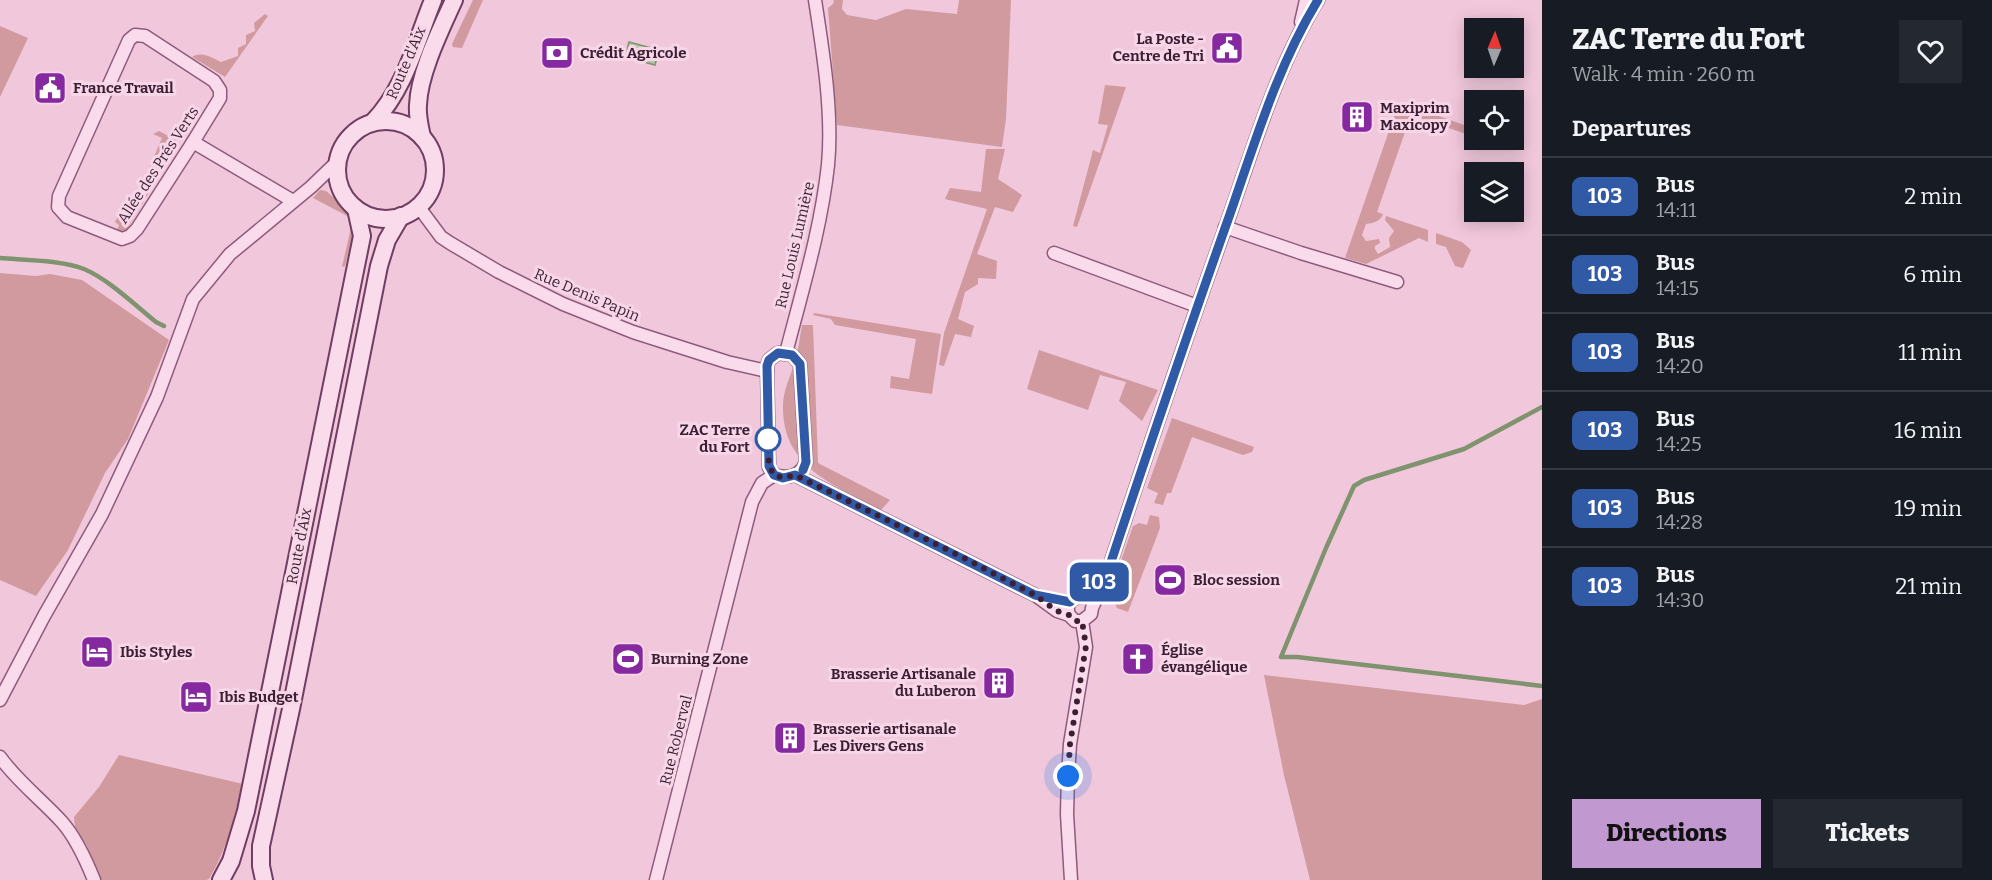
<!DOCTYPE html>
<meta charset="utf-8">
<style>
body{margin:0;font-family:Bitter,serif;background:#242831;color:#f1f3f6;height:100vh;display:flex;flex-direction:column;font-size:22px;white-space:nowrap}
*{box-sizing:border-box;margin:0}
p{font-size:20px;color:#9ea1a6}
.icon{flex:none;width:33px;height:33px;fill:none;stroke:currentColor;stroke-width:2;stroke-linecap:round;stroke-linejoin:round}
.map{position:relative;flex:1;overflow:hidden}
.sheet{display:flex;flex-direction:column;background:#171b24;width:450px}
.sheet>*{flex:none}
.badge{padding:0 12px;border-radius:9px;font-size:21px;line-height:39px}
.needle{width:39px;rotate:2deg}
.tools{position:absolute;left:1464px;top:18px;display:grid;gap:12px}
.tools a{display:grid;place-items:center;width:60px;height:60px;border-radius:0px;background:#171b24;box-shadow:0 3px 15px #0003;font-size:30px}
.you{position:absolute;width:30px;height:30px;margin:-15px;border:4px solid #fff;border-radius:50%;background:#1a73e8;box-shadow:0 0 0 9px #1a73e833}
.map>.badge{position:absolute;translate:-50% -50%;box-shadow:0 0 0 3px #fff}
h2{padding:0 30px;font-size:22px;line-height:54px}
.round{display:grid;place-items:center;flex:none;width:63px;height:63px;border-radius:0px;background:#242831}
.headline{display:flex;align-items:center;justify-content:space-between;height:102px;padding:0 30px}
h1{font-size:28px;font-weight:800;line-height:45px}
.action{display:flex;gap:12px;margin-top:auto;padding:12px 30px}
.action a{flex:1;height:69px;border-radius:0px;background:#c198cf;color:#111;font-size:24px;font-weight:800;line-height:69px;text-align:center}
.action a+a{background:#242831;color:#f1f3f6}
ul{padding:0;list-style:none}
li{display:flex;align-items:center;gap:18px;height:78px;padding:0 30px;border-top:2px solid #363941}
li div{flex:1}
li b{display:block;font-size:22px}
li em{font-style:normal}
li .badge{min-width:66px;font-weight:700;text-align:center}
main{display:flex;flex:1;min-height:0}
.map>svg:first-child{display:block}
.green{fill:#d09a9f}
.water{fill:#b6c4a8;stroke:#7f936e;stroke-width:1.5}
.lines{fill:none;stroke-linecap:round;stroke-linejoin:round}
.stream{stroke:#7f936e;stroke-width:4.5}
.minor-casing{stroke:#8e5b7d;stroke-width:15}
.secondary-casing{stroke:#703e61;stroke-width:20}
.minor{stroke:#fadbeb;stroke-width:12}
.secondary{stroke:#fadbeb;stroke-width:16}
.line-casing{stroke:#fff;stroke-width:14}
.line{stroke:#315aa6;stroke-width:9}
.walk{stroke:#3d1f35;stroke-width:6;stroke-dasharray:0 10.8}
.stop-dot{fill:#fff;stroke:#315aa6;stroke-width:3}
.labels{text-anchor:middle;stroke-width:6;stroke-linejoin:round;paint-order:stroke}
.poi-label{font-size:15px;font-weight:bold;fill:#3d1f35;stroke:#f7d7e7;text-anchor:start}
.street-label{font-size:15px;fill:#3d1f35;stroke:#f7d7e7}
.stop-label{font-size:15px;font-weight:bold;fill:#3d1f35;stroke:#f7d7e7;text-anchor:end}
</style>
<main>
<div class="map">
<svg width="1542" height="880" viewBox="0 0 1542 880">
<rect width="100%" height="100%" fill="#f1c7dc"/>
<g class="green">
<polygon points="473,0 483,0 462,48 453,47 452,44"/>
<polygon points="834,0 843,0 842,9 847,15 876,20 906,9 957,14 959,0 1011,0 1006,119 1002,147 837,125 828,8 833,4"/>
<path d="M265,14l3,2 -43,61 -33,-20c11,-6 18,0 29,5l17,-6v-8l8,-4v-9l9,-4 -1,-8z"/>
<polygon points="0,26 28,38 0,97"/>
<polygon points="1105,85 1126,87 1077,227 1073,226 1093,150 1100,153 1108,125 1098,124"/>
<path d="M1399,102l68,24 -1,8 -55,-19 -34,97 6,2c-3,8 -10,9 -17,10l-4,11 4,6 13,-2 1,4 -5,3v3l3,5 12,-7 -1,-9 5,-7 -9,-11 1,-4 42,14v12l-9,-4 -53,26 -21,-6z"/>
<polygon points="159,131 176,140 178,144 124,234 117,230 119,225 115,222 120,212 129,215 162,138 153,134"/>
<polygon points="986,149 1005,149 998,179 1022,195 1013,212 995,207 977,254 997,261 996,279 978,278 978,284 965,292 958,319 974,326 971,337 955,334 944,366 939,365 944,333 987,209 945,199 950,188 981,192"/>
<polygon points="320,190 326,191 352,213 356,223 345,266 342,267 353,219 313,198"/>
<polygon points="1436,233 1462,242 1471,250 1463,268 1455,266 1446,247 1436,244"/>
<polygon points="0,273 36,276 50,274 82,280 169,340 128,439 105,473 68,550 36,596 0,580"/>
<polygon points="814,313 941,334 932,394 890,388 891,376 909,379 916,339 835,325 831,319 813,315"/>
<path d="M802,325h11l5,138 72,37 -9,10c-46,-25 -99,-42 -98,-104 0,-17 9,-32 13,-49 3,-10 4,-21 6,-32z"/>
<polygon points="1039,350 1158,390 1142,421 1119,401 1126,382 1100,375 1088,410 1027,389"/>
<polygon points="1172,418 1254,447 1252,452 1243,455 1192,437 1171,493 1167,493 1163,505 1154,503 1158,493 1147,488"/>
<polygon points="1150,515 1159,517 1160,528 1128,612 1117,608 1110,592 1133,526 1139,523 1147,525"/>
<polygon points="1264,675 1524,705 1542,699 1542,880 1310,880 1284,775"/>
<path d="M119,755l124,29c-9,33 -16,65 -34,95l-3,1h-107l-12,-34 -12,-19 -1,-10 25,-30z"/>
</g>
<polygon class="water" points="629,42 659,50 655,65 625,57"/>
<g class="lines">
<g class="stream">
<path d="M0,258c24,2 62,2 84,11 24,10 51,36 72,53l8,4"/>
<polyline points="1542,407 1464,449 1364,480 1354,486 1326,548 1281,657 1297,657 1542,686"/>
</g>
<defs>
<g id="minor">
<polyline points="1301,22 1306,0"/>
<polygon points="135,35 145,36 214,81 220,90 220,98 193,142 137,229 130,236 122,239 67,217 58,207 59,196 129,40"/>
<polyline points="193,142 293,201"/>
<polyline points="418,206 441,237 450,243 499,272 563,304 633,332 727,362 767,371"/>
<polyline points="1225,227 1301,253 1397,282"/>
<polyline points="1054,253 1197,306"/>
<path d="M778,353l14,2 8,9 6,98c-5,14 -18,17 -32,13l-5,-8 -2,-101 2,-6z"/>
<path d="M786,353c16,-62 35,-124 42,-188 5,-52 -5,-114 -13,-165"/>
<path d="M795,475l240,120 22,16 12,4 6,6h7l9,-7 1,-6 14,-31c39,-118 79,-237 121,-354 26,-74 50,-157 91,-223"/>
<path d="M1069,615c-4,-11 3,-18 13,-18l6,-7 18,-13"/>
<polyline points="0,700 44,616 102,514 157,397 193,299 230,254 311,187 337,162"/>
<path d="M0,757c17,24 42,43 62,65 14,16 24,38 32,58"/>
<polyline points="656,880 752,502 762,483 774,475"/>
<polyline points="1071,880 1067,814 1068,776 1070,744 1086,647 1082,621"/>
</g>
<g id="secondary">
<circle cx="386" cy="170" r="49"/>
<path d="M373,122c32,-33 43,-80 60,-122"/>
<path d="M422,137c-2,-10 -5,-21 -4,-32 1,-32 23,-76 36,-105"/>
<polyline points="221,880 231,861 246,811 362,236 356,209"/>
<polyline points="264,880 261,866 261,846 291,709 379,266 387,240 401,216"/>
</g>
</defs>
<use href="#minor" class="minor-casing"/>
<use href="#secondary" class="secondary-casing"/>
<use href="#minor" class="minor"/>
<use href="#secondary" class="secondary"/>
</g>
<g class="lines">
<defs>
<path id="line" d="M803,470l3,-8 -6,-98 -8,-9 -14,-2 -9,7 -2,6 2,100 5,9 9,3 12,-3 240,120 35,7 6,-5h6l6,-7 18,-13c40,-121 81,-242 124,-363 25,-72 48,-149 88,-214"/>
</defs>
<use href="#line" class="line-casing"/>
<use href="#line" class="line"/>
<polyline class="walk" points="768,439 769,466 774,475 783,478 795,475 960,556 1035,595 1057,611 1069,615 1075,621 1082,621 1086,646 1070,744 1068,776"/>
</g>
<defs>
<symbol id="civic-square" viewBox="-11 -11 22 22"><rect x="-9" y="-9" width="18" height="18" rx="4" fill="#8628a0" stroke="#f7d7e7"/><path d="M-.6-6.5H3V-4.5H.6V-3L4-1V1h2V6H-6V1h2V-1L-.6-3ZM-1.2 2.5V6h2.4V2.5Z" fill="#fff"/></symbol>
<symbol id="bank-square" viewBox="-11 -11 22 22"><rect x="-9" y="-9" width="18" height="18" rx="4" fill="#8628a0" stroke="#f7d7e7"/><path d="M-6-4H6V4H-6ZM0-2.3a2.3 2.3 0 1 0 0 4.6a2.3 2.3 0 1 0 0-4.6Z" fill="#fff"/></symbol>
<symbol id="building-square" viewBox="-11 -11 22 22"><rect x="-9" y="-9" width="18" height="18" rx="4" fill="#8628a0" stroke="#f7d7e7"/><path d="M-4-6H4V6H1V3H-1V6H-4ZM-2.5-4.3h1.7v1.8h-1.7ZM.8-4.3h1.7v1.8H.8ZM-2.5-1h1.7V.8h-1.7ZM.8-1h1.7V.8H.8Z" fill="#fff"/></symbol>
<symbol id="stadium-square" viewBox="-11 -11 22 22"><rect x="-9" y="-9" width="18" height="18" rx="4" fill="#8628a0" stroke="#f7d7e7"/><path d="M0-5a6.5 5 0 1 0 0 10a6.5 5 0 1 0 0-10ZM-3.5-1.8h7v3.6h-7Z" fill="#fff"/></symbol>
<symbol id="hotel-square" viewBox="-11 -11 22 22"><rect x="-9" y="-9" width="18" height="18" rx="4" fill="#8628a0" stroke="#f7d7e7"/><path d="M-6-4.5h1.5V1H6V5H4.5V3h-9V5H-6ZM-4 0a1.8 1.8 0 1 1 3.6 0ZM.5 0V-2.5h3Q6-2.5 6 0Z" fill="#fff"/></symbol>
<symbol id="church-square" viewBox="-11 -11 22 22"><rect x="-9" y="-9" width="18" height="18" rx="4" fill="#8628a0" stroke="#f7d7e7"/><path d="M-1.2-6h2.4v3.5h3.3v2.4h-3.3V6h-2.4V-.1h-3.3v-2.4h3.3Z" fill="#fff"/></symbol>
</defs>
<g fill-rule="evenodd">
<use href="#civic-square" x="1208" y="29" width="38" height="38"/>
<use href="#bank-square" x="538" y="34" width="38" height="38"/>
<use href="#civic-square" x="31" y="69" width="38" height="38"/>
<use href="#building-square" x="1338" y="98" width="38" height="38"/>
<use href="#stadium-square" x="1151" y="561" width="38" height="38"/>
<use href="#hotel-square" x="78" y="633" width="38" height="38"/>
<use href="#stadium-square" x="609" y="640" width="38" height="38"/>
<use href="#church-square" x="1119" y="640" width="38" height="38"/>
<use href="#building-square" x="980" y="664" width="38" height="38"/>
<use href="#hotel-square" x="177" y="678" width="38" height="38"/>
<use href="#building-square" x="771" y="719" width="38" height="38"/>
</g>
<circle class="stop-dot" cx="768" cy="439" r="12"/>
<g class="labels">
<g class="poi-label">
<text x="1204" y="44" text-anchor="end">La Poste -<tspan x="1204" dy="17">Centre de Tri</tspan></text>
<text x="580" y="58">Crédit Agricole</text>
<text x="73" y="93">France Travail</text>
<text x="1380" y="113">Maxiprim<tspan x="1380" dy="17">Maxicopy</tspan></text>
<text x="1193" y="585">Bloc session</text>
<text x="1161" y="655">Église<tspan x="1161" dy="17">évangélique</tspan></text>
<text x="120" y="657">Ibis Styles</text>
<text x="651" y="664">Burning Zone</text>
<text x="976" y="679" text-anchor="end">Brasserie Artisanale<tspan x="976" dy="17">du Luberon</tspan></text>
<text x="219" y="702">Ibis Budget</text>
<text x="813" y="734">Brasserie artisanale<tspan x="813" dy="17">Les Divers Gens</tspan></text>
</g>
<g class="street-label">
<text transform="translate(406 63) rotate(-67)" y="5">Route d'Aix</text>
<text transform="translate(158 165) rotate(-57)" y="5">Allée des Prés Verts</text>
<text transform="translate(795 245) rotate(-77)" y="5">Rue Louis Lumière</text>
<text transform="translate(587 295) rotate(23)" y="5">Rue Denis Papin</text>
<text transform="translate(299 546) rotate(-79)" y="5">Route d'Aix</text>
<text transform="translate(676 740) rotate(-76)" y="5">Rue Roberval</text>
</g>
<g class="stop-label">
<text x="750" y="435">ZAC Terre<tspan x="750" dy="17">du Fort</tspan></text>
</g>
</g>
</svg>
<div class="tools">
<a><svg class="needle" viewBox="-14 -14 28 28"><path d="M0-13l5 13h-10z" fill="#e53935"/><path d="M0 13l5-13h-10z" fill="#9ea1a6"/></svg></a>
<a><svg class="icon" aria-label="locate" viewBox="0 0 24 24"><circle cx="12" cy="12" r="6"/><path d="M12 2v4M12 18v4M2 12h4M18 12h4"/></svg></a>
<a><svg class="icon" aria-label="layers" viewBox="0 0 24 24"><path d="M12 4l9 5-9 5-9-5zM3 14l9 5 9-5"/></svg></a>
</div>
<div class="you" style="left:1068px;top:776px"></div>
<b class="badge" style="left:1099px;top:582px;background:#315aa6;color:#fff">103</b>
</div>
<section class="sheet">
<div class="headline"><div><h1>ZAC Terre du Fort</h1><p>Walk · 4 min · 260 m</p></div><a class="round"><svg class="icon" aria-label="heart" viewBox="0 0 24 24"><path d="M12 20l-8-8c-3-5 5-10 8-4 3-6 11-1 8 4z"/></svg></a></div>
<h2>Departures</h2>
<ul>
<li><span class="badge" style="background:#315aa6;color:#fff">103</span><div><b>Bus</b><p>14:11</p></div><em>2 min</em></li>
<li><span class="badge" style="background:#315aa6;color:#fff">103</span><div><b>Bus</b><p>14:15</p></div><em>6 min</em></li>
<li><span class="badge" style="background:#315aa6;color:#fff">103</span><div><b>Bus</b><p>14:20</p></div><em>11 min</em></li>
<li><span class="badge" style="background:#315aa6;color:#fff">103</span><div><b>Bus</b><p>14:25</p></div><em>16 min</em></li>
<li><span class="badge" style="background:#315aa6;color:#fff">103</span><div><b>Bus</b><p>14:28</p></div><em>19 min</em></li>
<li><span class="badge" style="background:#315aa6;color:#fff">103</span><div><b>Bus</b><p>14:30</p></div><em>21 min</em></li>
</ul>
<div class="action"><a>Directions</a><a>Tickets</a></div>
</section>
</main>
